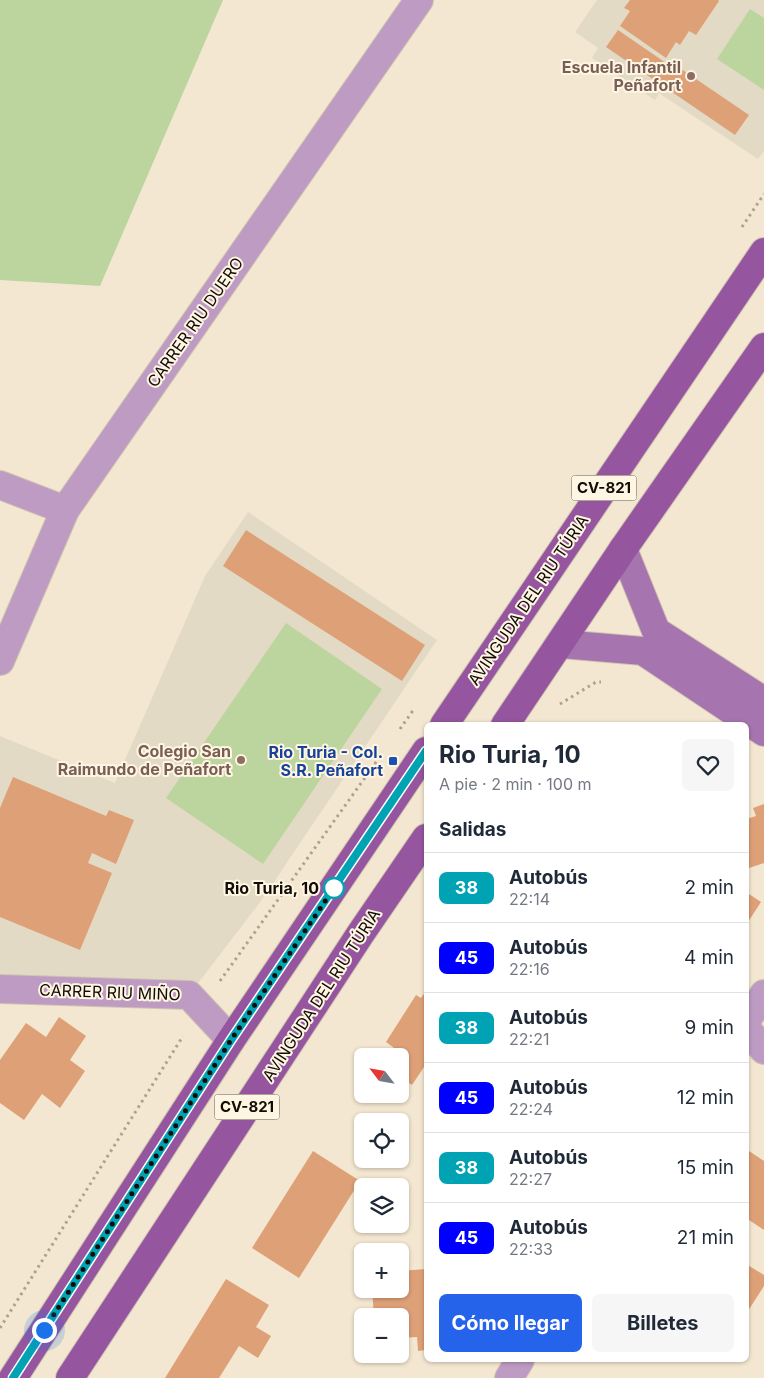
<!DOCTYPE html>
<html lang="es">
<meta charset="utf-8">
<style>
body{margin:0;font-family:Inter,sans-serif;background:#f6f6f7;color:#1f2937;height:100vh;display:flex;flex-direction:column;font-size:19px;white-space:nowrap}
*{box-sizing:border-box;margin:0}
p{font-size:16px;color:#747a83}
.icon{flex:none;width:28px;height:28px;fill:none;stroke:currentColor;stroke-width:2;stroke-linecap:round;stroke-linejoin:round}
.map{position:relative;flex:1;overflow:hidden}
.panel{position:absolute;left:424px;top:722px;width:325px;height:640px;display:flex;flex-direction:column;background:#fff;border-radius:8px;box-shadow:0 1px 4px #0004}
.panel>*{flex:none}
.badge{padding:0 10px;border-radius:8px;font-size:18px;line-height:32px}
.needle{width:32px;rotate:301deg}
.fabs{position:absolute;left:354px;top:1048px;display:grid;gap:10px}
.fabs a{display:grid;place-items:center;width:55px;height:55px;border-radius:8px;background:#fff;box-shadow:0 1px 4px #0004;font-size:25px}
.you{position:absolute;width:25px;height:25px;margin:-12px;border:4px solid #fff;border-radius:50%;background:#1a73e8;box-shadow:0 0 0 8px #1a73e833}
.map>.badge{position:absolute;translate:-50% -50%;box-shadow:0 0 0 2px #fff}
h2{padding:0 15px;font-size:19px;line-height:45px}
.round{display:grid;place-items:center;flex:none;width:52px;height:52px;border-radius:8px;background:#f6f6f7}
.head{display:flex;align-items:center;justify-content:space-between;height:85px;padding:0 15px}
h1{font-size:24px;font-weight:700;line-height:38px}
.primary-button{display:flex;gap:10px;margin-top:auto;padding:10px 15px}
.primary-button a{flex:1;height:58px;border-radius:8px;background:#2563eb;color:#fff;font-size:20px;font-weight:700;line-height:58px;text-align:center}
.primary-button a+a{background:#f6f6f7;color:#1f2937}
ul{padding:0;list-style:none}
li{display:flex;align-items:center;gap:15px;height:70px;padding:0 15px;border-top:1px solid #e0e1e3}
li div{flex:1}
li b{display:block;font-size:19px}
li em{font-style:normal}
li .badge{min-width:55px;font-weight:700;text-align:center}
.map>svg:first-child{display:block}
.education{fill:#e3dac5}
.green{fill:#bcd59f}
.building{fill:#dea077}
.lines{fill:none;stroke-linecap:round;stroke-linejoin:round}
.street-casing{stroke:#d0c4b1;stroke-width:30}
.secondary-casing{stroke:#d0c4b1;stroke-width:30}
.primary-casing{stroke:#d0c4b1;stroke-width:30}
.path{stroke:#ada291;stroke-width:3;stroke-dasharray:2.5 4;stroke-linecap:butt}
.street{stroke:#bd9bc3;stroke-width:28}
.secondary{stroke:#a674af;stroke-width:28}
.primary{stroke:#95569f;stroke-width:28}
.line-casing{stroke:#fff;stroke-width:11}
.line{stroke:#00a3b4;stroke-width:8}
.walk{stroke:#110d06;stroke-width:5;stroke-dasharray:0 9}
.education-dot{fill:#8d6e63;stroke:#fff5e3;stroke-width:2}
.transit-dot{fill:#1a4fb4;stroke:#fff5e3;stroke-width:2}
.stop-dot{fill:#fff;stroke:#00a3b4;stroke-width:2.5}
.labels{text-anchor:middle;stroke-width:4;stroke-linejoin:round;paint-order:stroke}
.shield{fill:#fff5e3;stroke:#585348;stroke-width:1}
.shield-label{font-size:15px;font-weight:bold;fill:#110d06}
.education-label{font-size:16px;font-weight:bold;fill:#785e54;stroke:#fff5e3;text-anchor:end}
.street-label{font-size:16px;fill:#110d06;stroke:#fff5e3}
.transit-label{font-size:16px;font-weight:bold;fill:#164399;stroke:#fff5e3;text-anchor:end}
.stop-label{font-size:16px;font-weight:bold;fill:#110d06;stroke:#fff5e3;text-anchor:end}
</style>
<div class="map">
<svg width="764" height="1378" viewBox="0 0 764 1378">
<rect width="100%" height="100%" fill="#f4e7d1"/>
<g class="education">
<polygon points="597,0 764,0 764,151 758,159 659,93 655,100 592,58 598,48 575,32"/>
<polygon points="248,512 437,640 261,901 189,995 0,989 0,736 115,783 205,576"/>
</g>
<g class="green">
<polygon points="0,0 223,0 100,286 0,280"/>
<polygon points="750,9 764,18 764,90 717,59"/>
<polygon points="286,623 382,689 263,864 166,798"/>
</g>
<g class="building">
<polygon points="630,0 718,0 719,1 696,35 689,31 680,45 676,42 666,58 620,26 630,11 624,8"/>
<polygon points="618,30 666,63 668,60 749,115 735,135 606,47"/>
<polygon points="246,530 425,645 402,681 223,566"/>
<polygon points="13,777 106,816 109,810 134,820 116,864 92,853 88,863 112,873 80,950 0,917 0,808"/>
<polygon points="764,804 764,863 746,869 746,819 756,816 753,808"/>
<polygon points="746,892 761,902 748,922 746,921"/>
<polygon points="426,991 426,1064 412,1085 400,1077 400,1056 389,1056 394,1048 386,1042 416,995 421,998"/>
<polygon points="59,1017 86,1036 70,1060 85,1071 60,1108 42,1094 24,1120 0,1103 0,1060 26,1023 46,1037"/>
<polygon points="746,1149 764,1161 764,1230 746,1218"/>
<polygon points="313,1151 360,1181 299,1278 252,1248"/>
<polygon points="746,1264 764,1275 764,1286 746,1314"/>
<polygon points="426,1269 426,1350 418,1351 417,1337 400,1338 400,1316 374,1316 372,1289 400,1289 400,1271"/>
<polygon points="226,1279 269,1305 256,1327 271,1336 258,1358 239,1346 219,1378 165,1378"/>
</g>
<g class="lines">
<defs>
<g id="street">
<polyline points="0,485 65,510"/>
<polyline points="0,661 65,510 419,0"/>
<polyline points="0,989 189,995 231,1040"/>
<polyline points="746,1021 764,994"/>
<polyline points="746,1028 764,1050"/>
<polyline points="509,1378 520,1360"/>
</g>
<g id="secondary">
<polyline points="623,549 656,631 764,701"/>
<polyline points="561,644 643,651 764,732"/>
</g>
<g id="primary">
<polyline points="444,725 764,252"/>
<polyline points="505,725 623,549 764,347"/>
<polyline points="13,1378 231,1040 426,751"/>
<polyline points="70,1378 361,933 426,838"/>
</g>
</defs>
<use href="#street" class="street-casing"/>
<use href="#secondary" class="secondary-casing"/>
<use href="#primary" class="primary-casing"/>
<g class="path">
<polyline points="742,227 764,194"/>
<polyline points="560,704 596,682 601,682"/>
<polyline points="400,729 414,709"/>
<polyline points="220,981 379,758"/>
<polyline points="0,1328 183,1036"/>
</g>
<use href="#street" class="street"/>
<use href="#secondary" class="secondary"/>
<use href="#primary" class="primary"/>
</g>
<g class="lines">
<defs>
<polyline id="line" points="13,1378 231,1040 426,751"/>
</defs>
<use href="#line" class="line-casing"/>
<use href="#line" class="line"/>
<polyline class="walk" points="44,1330 231,1040 334,888"/>
</g>
<g class="education-dot">
<circle cx="691" cy="76" r="5"/>
<circle cx="241" cy="760" r="5"/>
</g>
<rect class="transit-dot" x="388" y="756" width="10" height="10" rx="2.5"/>
<circle class="stop-dot" cx="334" cy="888" r="10"/>
<g class="labels">
<g class="shield">
<rect x="571.5" y="475.5" width="65" height="25" rx="4"/>
<rect x="214.5" y="1094.5" width="65" height="25" rx="4"/>
</g>
<g class="shield-label">
<text x="604" y="493">CV-821</text>
<text x="247" y="1112">CV-821</text>
</g>
<g class="education-label">
<text x="681" y="73">Escuela Infantil<tspan x="681" dy="18">Peñafort</tspan></text>
<text x="231" y="757">Colegio San<tspan x="231" dy="18">Raimundo de Peñafort</tspan></text>
</g>
<g class="street-label">
<text transform="translate(195 322) rotate(-55)" y="6">CARRER RIU DUERO</text>
<text transform="translate(528 600) rotate(-56)" y="6">AVINGUDA DEL RIU TÚRIA</text>
<text transform="translate(110 992) rotate(2)" y="6">CARRER RIU MIÑO</text>
<text transform="translate(321 995) rotate(-57)" y="6">AVINGUDA DEL RIU TÚRIA</text>
</g>
<g class="transit-label">
<text x="383" y="758">Rio Turia - Col.<tspan x="383" dy="18">S.R. Peñafort</tspan></text>
</g>
<g class="stop-label">
<text x="319" y="894">Rio Turia, 10</text>
</g>
</g>
</svg>
<div class="fabs">
<a><svg class="needle" viewBox="-14 -14 28 28"><path d="M0-13l5 13h-10z" fill="#e53935"/><path d="M0 13l5-13h-10z" fill="#747a83"/></svg></a>
<a><svg class="icon" aria-label="locate" viewBox="0 0 24 24"><circle cx="12" cy="12" r="6"/><path d="M12 2v4M12 18v4M2 12h4M18 12h4"/></svg></a>
<a><svg class="icon" aria-label="layers" viewBox="0 0 24 24"><path d="M12 4l9 5-9 5-9-5zM3 14l9 5 9-5"/></svg></a>
<a>+</a>
<a>−</a>
</div>
<div class="you" style="left:44px;top:1330px"></div>
<section class="panel">
<div class="head"><div><h1>Rio Turia, 10</h1><p>A pie · 2 min · 100 m</p></div><a class="round"><svg class="icon" aria-label="heart" viewBox="0 0 24 24"><path d="M12 20l-8-8c-3-5 5-10 8-4 3-6 11-1 8 4z"/></svg></a></div>
<h2>Salidas</h2>
<ul>
<li><span class="badge" style="background:#00a3b4;color:#fff">38</span><div><b>Autobús</b><p>22:14</p></div><em>2 min</em></li>
<li><span class="badge" style="background:#00f;color:#fff">45</span><div><b>Autobús</b><p>22:16</p></div><em>4 min</em></li>
<li><span class="badge" style="background:#00a3b4;color:#fff">38</span><div><b>Autobús</b><p>22:21</p></div><em>9 min</em></li>
<li><span class="badge" style="background:#00f;color:#fff">45</span><div><b>Autobús</b><p>22:24</p></div><em>12 min</em></li>
<li><span class="badge" style="background:#00a3b4;color:#fff">38</span><div><b>Autobús</b><p>22:27</p></div><em>15 min</em></li>
<li><span class="badge" style="background:#00f;color:#fff">45</span><div><b>Autobús</b><p>22:33</p></div><em>21 min</em></li>
</ul>
<div class="primary-button"><a>Cómo llegar</a><a>Billetes</a></div>
</section>
</div>
